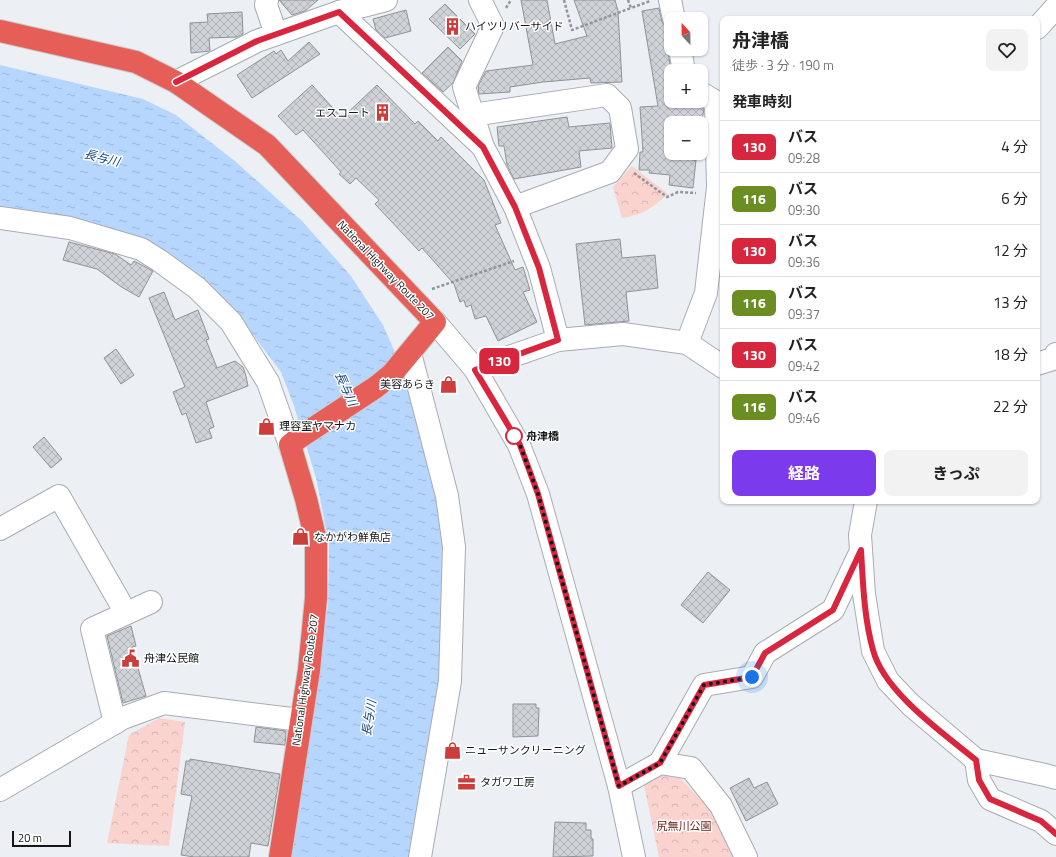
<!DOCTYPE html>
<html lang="ja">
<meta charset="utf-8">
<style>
body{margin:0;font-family:"Titillium Web","Noto Sans JP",sans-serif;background:#f2f2f2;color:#222;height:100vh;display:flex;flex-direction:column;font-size:15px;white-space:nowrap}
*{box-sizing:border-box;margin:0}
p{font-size:13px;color:#767676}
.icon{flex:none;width:22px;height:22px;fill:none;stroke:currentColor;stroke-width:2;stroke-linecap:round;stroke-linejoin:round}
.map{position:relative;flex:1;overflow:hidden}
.drawer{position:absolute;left:720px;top:16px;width:320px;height:488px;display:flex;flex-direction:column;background:#fff;border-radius:8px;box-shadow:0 1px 3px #0004}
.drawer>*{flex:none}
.badge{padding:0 8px;border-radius:6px;font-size:14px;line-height:26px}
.needle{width:26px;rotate:338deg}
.buttons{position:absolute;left:664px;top:12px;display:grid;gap:8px}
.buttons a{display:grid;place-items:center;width:44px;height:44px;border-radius:8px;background:#fff;box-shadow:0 1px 3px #0004;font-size:20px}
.scale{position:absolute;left:12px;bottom:10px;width:59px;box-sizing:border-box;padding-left:4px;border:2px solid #151618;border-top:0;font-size:11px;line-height:14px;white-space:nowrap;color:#151618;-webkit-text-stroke:3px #fff;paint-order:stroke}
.you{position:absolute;width:20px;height:20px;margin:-10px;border:3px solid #fff;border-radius:50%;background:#1a73e8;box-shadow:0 0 0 6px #1a73e833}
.map>.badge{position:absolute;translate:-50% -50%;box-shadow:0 0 0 2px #fff}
h2{padding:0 12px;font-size:15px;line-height:36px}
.round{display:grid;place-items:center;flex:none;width:42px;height:42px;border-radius:8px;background:#f2f2f2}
.overview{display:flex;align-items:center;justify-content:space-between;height:68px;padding:0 12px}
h1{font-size:19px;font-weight:700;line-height:30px}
.action{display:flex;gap:8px;margin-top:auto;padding:8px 12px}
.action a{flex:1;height:46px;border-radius:8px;background:#7c3aed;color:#fff;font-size:16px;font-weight:700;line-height:46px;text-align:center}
.action a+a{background:#f2f2f2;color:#222}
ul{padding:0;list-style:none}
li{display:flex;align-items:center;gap:12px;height:52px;padding:0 12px;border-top:1px solid #e0e0e0}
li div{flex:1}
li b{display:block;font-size:15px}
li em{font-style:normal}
li .badge{min-width:44px;font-weight:700;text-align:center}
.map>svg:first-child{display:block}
.park{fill:url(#park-crowns)}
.water{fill:url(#water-ripples)}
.building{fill:url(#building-cross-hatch);stroke:#8f9297}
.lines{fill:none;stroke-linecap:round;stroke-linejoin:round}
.minor-casing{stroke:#a8acb1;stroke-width:24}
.highway-casing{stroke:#ccc;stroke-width:24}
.path{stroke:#929599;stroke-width:2.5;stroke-dasharray:3 2;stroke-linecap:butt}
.minor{stroke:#fff;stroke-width:22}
.highway{stroke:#e55e57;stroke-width:22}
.line-casing{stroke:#fff;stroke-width:9}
.line{stroke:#d7263d;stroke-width:6}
.walk{stroke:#151618;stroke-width:4;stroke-dasharray:0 7.2}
.stop-dot{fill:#fff;stroke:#d7263d;stroke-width:2}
.labels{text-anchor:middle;stroke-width:3;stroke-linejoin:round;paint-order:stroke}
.poi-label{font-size:11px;fill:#151618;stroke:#fff;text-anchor:start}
.street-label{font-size:11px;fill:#151618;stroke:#fff}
.stop-label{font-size:11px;font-weight:bold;fill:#151618;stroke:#fff;text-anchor:start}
.park-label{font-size:11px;fill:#6f201e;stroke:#fff}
.water-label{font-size:12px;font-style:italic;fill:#154782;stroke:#fff}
</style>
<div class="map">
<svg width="1056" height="857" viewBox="0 0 1056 857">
<defs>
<pattern id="park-crowns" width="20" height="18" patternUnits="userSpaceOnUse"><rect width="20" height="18" fill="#fad3cf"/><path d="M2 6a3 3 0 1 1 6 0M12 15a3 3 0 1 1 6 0" fill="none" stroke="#d5b4b1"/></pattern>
<pattern id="water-ripples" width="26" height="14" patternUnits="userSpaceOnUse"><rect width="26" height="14" fill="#b6d6fe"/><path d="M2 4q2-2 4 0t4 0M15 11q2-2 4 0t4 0" fill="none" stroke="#9cb7d9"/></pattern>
<pattern id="building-cross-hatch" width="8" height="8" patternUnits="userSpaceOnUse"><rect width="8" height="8" fill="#cfd2d7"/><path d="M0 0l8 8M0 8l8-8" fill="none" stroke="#b1b4b8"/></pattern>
</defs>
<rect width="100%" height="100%" fill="#ecf0f5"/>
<g class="park">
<path d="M632,166l36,28c-16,14 -25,21 -46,24l-9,-31z"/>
<polygon points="159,718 185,722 169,846 107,843 129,735"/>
<polygon points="665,775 677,775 709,808 734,857 659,857 643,781"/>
</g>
<polygon class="water" points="0,65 143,99 176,115 236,162 302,221 351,276 383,325 411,389 434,478 446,550 440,684 413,857 291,857 328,605 329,544 316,478 294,406 281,372 238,315 146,244 0,214"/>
<g class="building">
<polygon points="279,0 318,0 305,11 292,15"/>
<polygon points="521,0 547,0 555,44 587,36 574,0 615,0 618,11 622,82 591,83 590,78 543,82 510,87 510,92 479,94 478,86 486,71 533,65"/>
<polygon points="445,4 475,34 460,49 429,19"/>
<polygon points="659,8 662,22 668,29 671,41 668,51 671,71 671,101 684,101 695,104 704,109 701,126 701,123 690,123 671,118 671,133 666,134 667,153 694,153 692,160 696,160 693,188 669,185 670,175 649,173 650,170 639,170 640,152 643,152 640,107 658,106 642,11"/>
<polygon points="406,10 411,31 385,38 376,30 373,19"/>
<polygon points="242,12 243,34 237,37 209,38 210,51 191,53 190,23 208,22 207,14"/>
<polygon points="309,42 320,54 252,98 237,75 274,51 276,54 281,50 288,61"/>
<polygon points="448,47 462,61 453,83 443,92 422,73"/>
<polygon points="312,85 342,118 377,85 415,124 418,121 438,141 441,137 484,180 501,223 495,225 515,270 523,267 530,290 523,292 537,322 498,341 486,316 475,319 471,305 466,307 464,300 460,302 454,284 422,248 419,251 375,204 379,200 356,178 350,184 339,174 341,172 303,130 296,135 278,116"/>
<polygon points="567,117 569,127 610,123 612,148 579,151 581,167 514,179 507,165 504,146 499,146 497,127"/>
<polygon points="620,239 622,258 655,255 658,288 626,292 629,321 585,325 576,244"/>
<polygon points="69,242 115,254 131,265 134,261 153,271 139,297 120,286 97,269 63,260"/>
<polygon points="164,292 175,320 198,310 209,339 206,340 217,368 235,361 243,367 246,376 248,386 206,402 214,427 209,429 212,438 196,443 186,413 182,415 173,392 185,387 149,298"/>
<polygon points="116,349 134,375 121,384 104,358"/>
<polygon points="44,437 62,459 51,468 33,447"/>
<polygon points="708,572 730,590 703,623 681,605"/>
<polygon points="131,626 136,646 132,647 146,696 123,703 107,636"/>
<polygon points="513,704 536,704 536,708 539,708 538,736 513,737"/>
<polygon points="256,727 286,731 285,745 254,742"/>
<polygon points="190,759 280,774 268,846 251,843 249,857 194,857 181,855 192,796 181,794 186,761 190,761"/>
<polygon points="749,778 754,788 767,782 778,804 746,821 730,788"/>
<polygon points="555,822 586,823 586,830 591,830 591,838 593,839 593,856 553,857"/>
</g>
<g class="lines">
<defs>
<g id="minor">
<polyline points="267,0 266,5 276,34"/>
<polyline points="480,0 493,26 464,87 483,147 515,207 539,268 558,340"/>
<polyline points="670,0 674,19"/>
<polyline points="339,12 481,145"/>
<polyline points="1037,28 1056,7"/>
<polyline points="680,49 684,71"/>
<polyline points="176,82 257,41 339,12 386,0"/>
<polyline points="472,115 607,95 620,108 627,149 610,172 515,207"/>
<polyline points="0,218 70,228 141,249 160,261 197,288 231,322 268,382 290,445"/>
<polyline points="435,322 475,369 519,445 538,494 619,786 634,857"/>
<polyline points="687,343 706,293 718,187 716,102 701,93"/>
<polyline points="410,353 447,496 454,547 450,681 420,857"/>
<polyline points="1037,364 1053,359 1056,354"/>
<polyline points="475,369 558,340 623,334 687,343 723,367"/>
<polyline points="866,501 860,535 864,594 873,651 888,681 911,705 976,760 1045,775 1056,778"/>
<polyline points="0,529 59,496 126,613"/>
<polyline points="115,723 92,629 151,602"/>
<polyline points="976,760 979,780 990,799 1041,821 1056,834"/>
<polyline points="660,763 704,685 752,677 765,653 833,610 860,553"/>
<polyline points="619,786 660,763 691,768 721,806 746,857"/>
<polyline points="0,790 123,718 164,703 300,720"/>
</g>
<polyline id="highway" points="0,31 136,62 176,82 267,145 435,322 392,374 376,387 297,439 290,445 306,499 316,541 316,598 309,670 280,857"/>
</defs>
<use href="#minor" class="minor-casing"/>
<use href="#highway" class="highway-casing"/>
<g class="path">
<polyline points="564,0 572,30 631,8"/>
<polyline points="628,0 631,8 650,1"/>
<polyline points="506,8 511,0"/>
<polyline points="634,173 667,197 678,192 696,193"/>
<polyline points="432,289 514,261"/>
</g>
<use href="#minor" class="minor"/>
<use href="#highway" class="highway"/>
</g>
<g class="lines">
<defs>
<path id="line" d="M176,82l81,-41 82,-29 144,135 32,60 24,61 19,72 -83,30 45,75 18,49 81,292 41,-23 44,-78 48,-8 13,-24 68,-43 28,-60c2,33 3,68 12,100 11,42 70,83 103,110l3,20 11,19 51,22 15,13"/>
</defs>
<use href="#line" class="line-casing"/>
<use href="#line" class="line"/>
<polyline class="walk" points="514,436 512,432 520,445 538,494 619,786 660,763 704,685 752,677"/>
</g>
<defs>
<symbol id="building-bare" viewBox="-9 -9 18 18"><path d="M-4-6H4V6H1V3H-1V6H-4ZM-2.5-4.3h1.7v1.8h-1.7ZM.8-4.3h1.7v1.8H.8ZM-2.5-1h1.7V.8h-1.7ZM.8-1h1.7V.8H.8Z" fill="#cc3d3b" stroke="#fff" stroke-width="2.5" paint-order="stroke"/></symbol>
<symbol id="shop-bare" viewBox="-9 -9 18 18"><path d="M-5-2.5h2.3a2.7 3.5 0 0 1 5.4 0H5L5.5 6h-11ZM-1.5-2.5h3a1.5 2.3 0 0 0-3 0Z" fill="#cc3d3b" stroke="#fff" stroke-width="2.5" paint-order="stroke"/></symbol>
<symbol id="civic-bare" viewBox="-9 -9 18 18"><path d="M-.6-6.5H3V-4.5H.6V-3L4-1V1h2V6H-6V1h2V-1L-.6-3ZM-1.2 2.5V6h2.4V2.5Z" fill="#cc3d3b" stroke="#fff" stroke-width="2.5" paint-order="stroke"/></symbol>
<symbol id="office-bare" viewBox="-9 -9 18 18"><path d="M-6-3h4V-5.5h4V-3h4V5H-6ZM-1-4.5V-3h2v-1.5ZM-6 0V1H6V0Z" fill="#cc3d3b" stroke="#fff" stroke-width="2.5" paint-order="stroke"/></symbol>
</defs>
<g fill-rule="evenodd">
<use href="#building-bare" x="440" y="14" width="25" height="25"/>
<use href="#building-bare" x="370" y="100" width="25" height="25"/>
<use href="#shop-bare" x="436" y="372" width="25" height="25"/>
<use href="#shop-bare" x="254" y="414" width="25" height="25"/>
<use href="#shop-bare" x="288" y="524" width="25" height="25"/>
<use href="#civic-bare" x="118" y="646" width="25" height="25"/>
<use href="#shop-bare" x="440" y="738" width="25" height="25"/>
<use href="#office-bare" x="454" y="770" width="25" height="25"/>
</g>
<circle class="stop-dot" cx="514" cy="436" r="8"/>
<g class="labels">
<g class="poi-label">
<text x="465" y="30">ハイツリバーサイド</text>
<text x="370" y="117" text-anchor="end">エスコート</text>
<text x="435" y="388" text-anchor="end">美容あらき</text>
<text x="279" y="430">理容室ヤマナカ</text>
<text x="314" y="541">なかがわ鮮魚店</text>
<text x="144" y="662">舟津公民館</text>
<text x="465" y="754">ニューサンクリーニング</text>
<text x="480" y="786">タガワ工房</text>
</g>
<g class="street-label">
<text transform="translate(386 270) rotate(46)" y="4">National Highway Route 207</text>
<text transform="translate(305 680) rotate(-82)" y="4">National Highway Route 207</text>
</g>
<g class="stop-label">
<text x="526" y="440">舟津橋</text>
</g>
<g class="park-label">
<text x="684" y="830">尻無川公園</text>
</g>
<g class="water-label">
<text transform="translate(102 158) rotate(14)" y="4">長与川</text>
<text transform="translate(346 389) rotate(66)" y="4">長与川</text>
<text transform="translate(369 718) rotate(-81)" y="4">長与川</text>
</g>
</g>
</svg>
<div class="buttons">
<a><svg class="needle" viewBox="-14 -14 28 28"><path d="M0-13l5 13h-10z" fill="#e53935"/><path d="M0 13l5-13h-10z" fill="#767676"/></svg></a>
<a>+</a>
<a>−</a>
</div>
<div class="scale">20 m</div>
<div class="you" style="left:752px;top:677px"></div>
<b class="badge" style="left:499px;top:361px;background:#d7263d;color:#fff">130</b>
<section class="drawer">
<div class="overview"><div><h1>舟津橋</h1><p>徒歩 · 3 分 · 190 m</p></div><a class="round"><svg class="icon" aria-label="heart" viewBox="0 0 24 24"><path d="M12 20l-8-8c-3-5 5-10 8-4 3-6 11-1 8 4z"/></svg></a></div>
<h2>発車時刻</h2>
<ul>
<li><span class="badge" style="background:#d7263d;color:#fff">130</span><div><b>バス</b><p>09:28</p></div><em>4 分</em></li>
<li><span class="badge" style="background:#6b8e23;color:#fff">116</span><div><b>バス</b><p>09:30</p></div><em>6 分</em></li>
<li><span class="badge" style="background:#d7263d;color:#fff">130</span><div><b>バス</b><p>09:36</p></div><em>12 分</em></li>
<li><span class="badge" style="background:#6b8e23;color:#fff">116</span><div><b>バス</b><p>09:37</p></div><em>13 分</em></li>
<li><span class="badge" style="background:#d7263d;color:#fff">130</span><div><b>バス</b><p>09:42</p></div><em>18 分</em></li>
<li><span class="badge" style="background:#6b8e23;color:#fff">116</span><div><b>バス</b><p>09:46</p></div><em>22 分</em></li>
</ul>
<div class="action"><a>経路</a><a>きっぷ</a></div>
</section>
</div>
